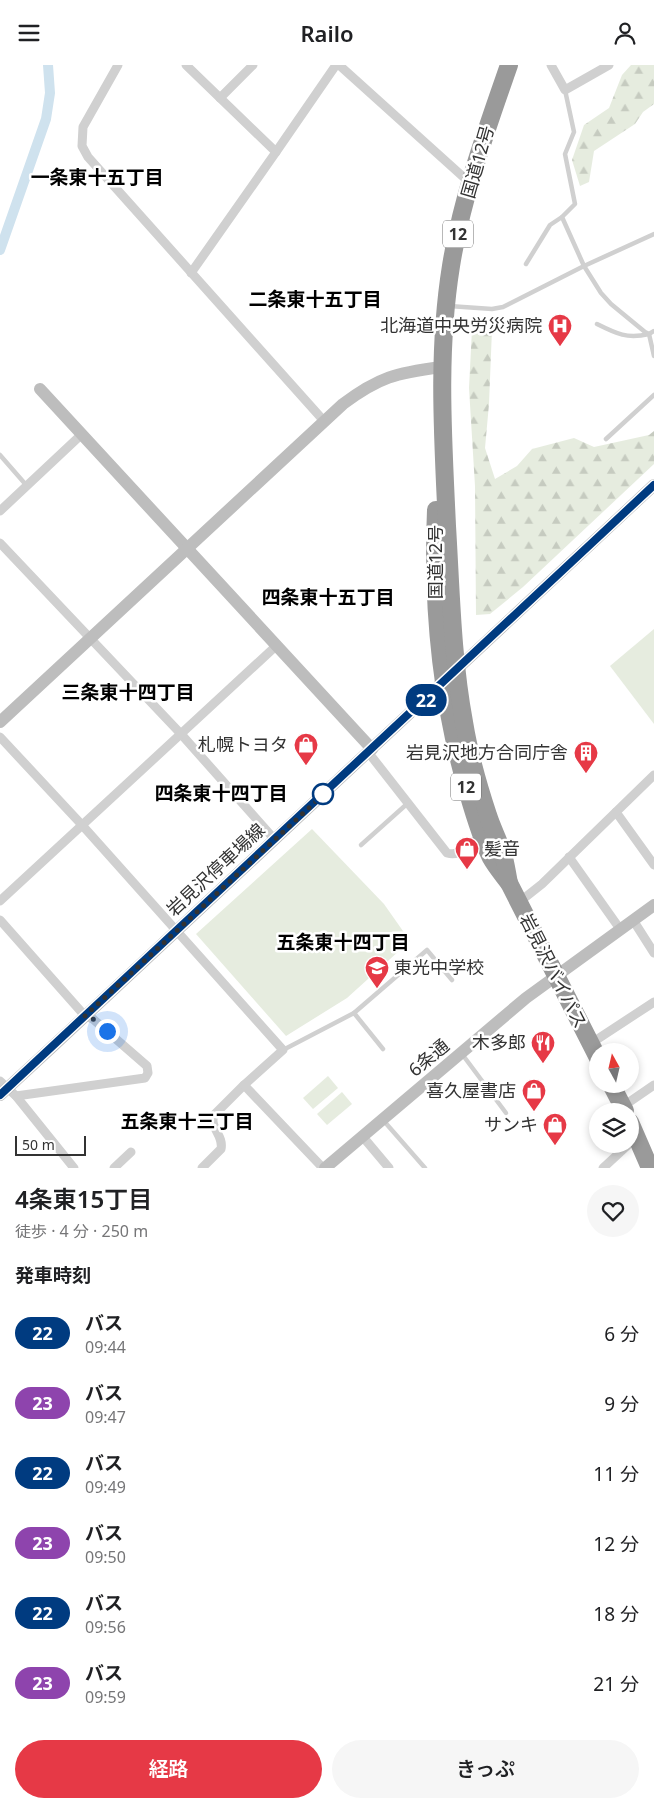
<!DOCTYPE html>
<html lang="ja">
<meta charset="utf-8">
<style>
body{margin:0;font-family:"Noto Sans","Noto Sans JP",sans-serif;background:#f6f6f6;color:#202124;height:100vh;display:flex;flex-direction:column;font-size:19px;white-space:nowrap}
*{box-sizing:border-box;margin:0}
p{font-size:16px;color:#757577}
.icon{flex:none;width:28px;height:28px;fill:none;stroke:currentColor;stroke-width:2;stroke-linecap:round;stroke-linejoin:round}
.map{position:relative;height:1103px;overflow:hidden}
.details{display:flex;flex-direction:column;background:#fff;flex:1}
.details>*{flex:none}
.badge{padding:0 10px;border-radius:16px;font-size:18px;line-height:32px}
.needle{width:32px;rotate:352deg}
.buttons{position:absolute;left:589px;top:978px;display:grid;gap:10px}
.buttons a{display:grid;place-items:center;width:50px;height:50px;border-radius:50%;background:#fff;box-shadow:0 2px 8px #0003;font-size:25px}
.scale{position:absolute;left:15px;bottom:12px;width:71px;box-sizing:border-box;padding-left:5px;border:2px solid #333;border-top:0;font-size:14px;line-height:18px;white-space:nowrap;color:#333;-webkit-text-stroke:4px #fff;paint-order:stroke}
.you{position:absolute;width:25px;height:25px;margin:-12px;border:4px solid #fff;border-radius:50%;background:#1a73e8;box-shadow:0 0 0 8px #1a73e833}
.map>.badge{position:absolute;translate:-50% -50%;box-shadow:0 0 0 2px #fff}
h2{padding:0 15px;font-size:19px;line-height:45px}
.round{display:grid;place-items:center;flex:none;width:52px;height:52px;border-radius:26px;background:#f6f6f6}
.summary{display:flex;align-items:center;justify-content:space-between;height:85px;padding:0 15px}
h1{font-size:24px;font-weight:600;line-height:38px}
.action{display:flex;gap:10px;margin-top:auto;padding:10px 15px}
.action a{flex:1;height:58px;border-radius:30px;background:#e63946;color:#fff;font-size:20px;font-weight:600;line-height:58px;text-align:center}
.action a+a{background:#f6f6f6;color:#202124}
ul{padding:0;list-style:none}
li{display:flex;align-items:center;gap:15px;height:70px;padding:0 15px}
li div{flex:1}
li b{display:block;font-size:19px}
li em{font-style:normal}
li .badge{min-width:55px;font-weight:700;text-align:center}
header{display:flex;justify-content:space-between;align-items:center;height:65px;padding:0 15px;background:#fff;font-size:22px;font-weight:600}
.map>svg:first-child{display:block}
.forest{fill:url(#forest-firs)}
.park{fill:#e6ecdf}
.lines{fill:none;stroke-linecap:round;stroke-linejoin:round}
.canal{stroke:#cfe2ee;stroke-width:10}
.lane{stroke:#d0d0d0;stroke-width:4.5}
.street{stroke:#d0d0d0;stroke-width:9}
.secondary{stroke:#bdbdbd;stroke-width:12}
.highway{stroke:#9a9a9a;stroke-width:18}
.line-casing{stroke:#fff;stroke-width:11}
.line{stroke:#003b80;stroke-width:8}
.walk{stroke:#333;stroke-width:5;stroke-dasharray:0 9}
.stop-dot{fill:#fff;stroke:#003b80;stroke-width:2.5}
.labels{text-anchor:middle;stroke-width:5;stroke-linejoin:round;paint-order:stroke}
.shield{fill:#fff;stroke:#707070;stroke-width:1}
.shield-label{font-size:16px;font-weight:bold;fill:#333}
.street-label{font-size:18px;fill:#333;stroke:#fff}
.poi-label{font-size:18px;fill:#333;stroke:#fff;text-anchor:end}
.neighbourhood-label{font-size:19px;font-weight:bold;fill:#000;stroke:#fff}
</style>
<header><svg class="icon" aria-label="menu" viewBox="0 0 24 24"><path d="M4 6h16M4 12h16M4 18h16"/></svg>Railo<svg class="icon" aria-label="person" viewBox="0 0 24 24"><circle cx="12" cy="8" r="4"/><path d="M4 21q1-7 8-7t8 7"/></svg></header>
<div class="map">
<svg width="654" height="1103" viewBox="0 0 654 1103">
<defs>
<pattern id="forest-firs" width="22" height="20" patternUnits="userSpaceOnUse" patternTransform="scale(1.25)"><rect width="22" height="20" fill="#e6ecdf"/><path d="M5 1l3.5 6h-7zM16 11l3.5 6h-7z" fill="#c6cbc0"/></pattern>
</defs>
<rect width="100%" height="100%" fill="#fff"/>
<g class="forest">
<polygon points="631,0 654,0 654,39 643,47 635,59 594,86 589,117 580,121 572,95 584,60 609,43 622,10"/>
<polygon points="484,258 492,264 489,339 485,383 495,414 517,401 532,384 574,373 594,382 649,370 654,366 654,399 523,522 490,549 476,550 475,421 469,323 472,264"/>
</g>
<g class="park">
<polygon points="654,564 654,659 610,601"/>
<polygon points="312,764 384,839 410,876 347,933 286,971 196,869"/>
<polygon points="328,1011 338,1023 313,1044 303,1033"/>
<polygon points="342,1027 352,1039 327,1060 317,1049"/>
</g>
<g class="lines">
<polyline class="canal" points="0,185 46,54 50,28 48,0"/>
<g class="lane">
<polyline points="565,25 574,67 565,89 575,139 562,152 584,201 654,169"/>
<polyline points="526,199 550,160 562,152"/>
<polyline points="449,241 492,244 503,242 584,201 601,228 611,239 645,267 649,269 654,266"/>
<path d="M597,259c20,10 30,15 52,10l5,22"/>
<polyline points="606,374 654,330"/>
<polyline points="0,390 27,421"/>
<polyline points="361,780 408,738"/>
<polyline points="354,948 383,984"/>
<polyline points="283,985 354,948 427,885 452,915"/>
<polyline points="462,989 506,1048"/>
<polyline points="383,1055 425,1103"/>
</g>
<g class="street">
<polyline points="118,0 83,62 82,81 88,92 324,356"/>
<polyline points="186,0 276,87 336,0"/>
<polyline points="339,0 470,118"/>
<polyline points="551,0 565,25 609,0"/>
<polyline points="220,33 253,0"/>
<polyline points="191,208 276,87"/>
<polyline points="0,446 82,369"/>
<polyline points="0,478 181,669 275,775"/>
<path d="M0,672l82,88 201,225 -39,35 -30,30c-5,13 10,20 7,34l-19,19"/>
<path d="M368,687l79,101c15,4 25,-9 35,-19"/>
<polyline points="616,747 654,800"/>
<polyline points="569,792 620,864"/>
<polyline points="0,836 276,581"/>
<polyline points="518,838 542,819 654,710"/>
<polyline points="0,855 85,951 93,954 147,1001 148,1008 145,1013 16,1031"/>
<polyline points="633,855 654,888"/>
<polyline points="590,979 654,937"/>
<polyline points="0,1016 16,1031 74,1103"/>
<polyline points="244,1020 323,1103"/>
<polyline points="622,1042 654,1020"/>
<polyline points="363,1072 389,1103"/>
<polyline points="114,1103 131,1087"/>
<polyline points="603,1103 629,1079"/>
</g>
<g class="secondary">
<polyline points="40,324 372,684"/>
<path d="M0,657l343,-318c36,-27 53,-31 98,-37"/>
<path d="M0,1030c219,-202 437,-405 654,-610"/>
<polyline points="325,1103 526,933 654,840"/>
</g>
<g class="highway">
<path d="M436,445c-4,94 4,185 30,276 7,24 14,50 25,72 5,9 12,17 18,25l89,175"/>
<path d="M509,818c-2,-9 -3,-19 -6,-29 -4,-13 -11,-26 -15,-39 -10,-30 -19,-62 -24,-93 -12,-65 -13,-131 -17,-196 -4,-88 -10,-173 4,-260 11,-69 35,-135 58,-201"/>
<polyline points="611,1019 625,1046"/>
<polyline points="630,1057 650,1103"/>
</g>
</g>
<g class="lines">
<defs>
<path id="line" d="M0,1030c218,-203 437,-405 654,-610"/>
</defs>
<use href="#line" class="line-casing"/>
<use href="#line" class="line"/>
<polyline class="walk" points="107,966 93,954 85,951 327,726 323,729"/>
</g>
<defs>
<symbol id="hospital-pin" viewBox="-11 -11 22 30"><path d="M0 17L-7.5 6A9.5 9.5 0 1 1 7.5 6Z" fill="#e63946" stroke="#fff"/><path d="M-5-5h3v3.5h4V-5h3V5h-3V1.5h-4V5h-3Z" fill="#fff"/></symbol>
<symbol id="shop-pin" viewBox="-11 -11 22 30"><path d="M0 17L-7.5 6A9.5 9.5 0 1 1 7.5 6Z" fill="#e63946" stroke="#fff"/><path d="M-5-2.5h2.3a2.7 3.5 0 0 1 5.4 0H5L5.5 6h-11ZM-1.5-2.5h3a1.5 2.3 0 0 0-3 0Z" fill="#fff"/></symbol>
<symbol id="building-pin" viewBox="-11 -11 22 30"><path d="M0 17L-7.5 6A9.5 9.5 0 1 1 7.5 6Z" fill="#e63946" stroke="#fff"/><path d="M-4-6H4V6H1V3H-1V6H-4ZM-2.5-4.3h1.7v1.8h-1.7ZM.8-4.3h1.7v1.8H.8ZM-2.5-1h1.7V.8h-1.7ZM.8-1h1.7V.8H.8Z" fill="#fff"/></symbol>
<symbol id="school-pin" viewBox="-11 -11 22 30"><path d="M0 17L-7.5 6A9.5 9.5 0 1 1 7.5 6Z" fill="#e63946" stroke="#fff"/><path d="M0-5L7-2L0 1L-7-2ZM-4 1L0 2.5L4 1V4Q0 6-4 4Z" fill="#fff"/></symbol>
<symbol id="restaurant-pin" viewBox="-11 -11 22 30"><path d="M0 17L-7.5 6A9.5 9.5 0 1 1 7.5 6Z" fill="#e63946" stroke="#fff"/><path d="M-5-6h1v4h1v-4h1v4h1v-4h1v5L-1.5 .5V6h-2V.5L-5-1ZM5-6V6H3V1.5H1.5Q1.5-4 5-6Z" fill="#fff"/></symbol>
</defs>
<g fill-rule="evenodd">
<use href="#hospital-pin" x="546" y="247" width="28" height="38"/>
<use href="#shop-pin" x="292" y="666" width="28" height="38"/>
<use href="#building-pin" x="572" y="674" width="28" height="38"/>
<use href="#shop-pin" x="453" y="770" width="28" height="38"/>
<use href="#school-pin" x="363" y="889" width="28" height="38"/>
<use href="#restaurant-pin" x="529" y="964" width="28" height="38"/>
<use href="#shop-pin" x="520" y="1012" width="28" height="38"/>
<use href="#shop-pin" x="541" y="1046" width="28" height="38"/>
</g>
<circle class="stop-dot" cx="323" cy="729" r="10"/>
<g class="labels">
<g class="shield">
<rect x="443" y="155.5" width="30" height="27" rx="4"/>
<rect x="451" y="708.5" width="30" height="27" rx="4"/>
</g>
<g class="shield-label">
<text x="458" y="175">12</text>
<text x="466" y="728">12</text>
</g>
<g class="street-label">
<text transform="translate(478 97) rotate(-74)" y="6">国道12号</text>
<text transform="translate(436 497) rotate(-90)" y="6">国道12号</text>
<text transform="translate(216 805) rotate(-43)" y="6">岩見沢停車場線</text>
<text transform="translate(553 906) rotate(63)" y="6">岩見沢バイパス</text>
<text transform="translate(429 993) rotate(-40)" y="6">6条通</text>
</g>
<g class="poi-label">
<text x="542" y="267">北海道中央労災病院</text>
<text x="288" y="686">札幌トヨタ</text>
<text x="568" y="694">岩見沢地方合同庁舎</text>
<text x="484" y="790" text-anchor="start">髪音</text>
<text x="394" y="909" text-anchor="start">東光中学校</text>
<text x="526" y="984">木多郎</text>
<text x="516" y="1032">喜久屋書店</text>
<text x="538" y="1066">サンキ</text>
</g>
<g class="neighbourhood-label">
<text x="97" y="119">一条東十五丁目</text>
<text x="315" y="241">二条東十五丁目</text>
<text x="328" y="539">四条東十五丁目</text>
<text x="128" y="634">三条東十四丁目</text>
<text x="221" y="735">四条東十四丁目</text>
<text x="343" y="884">五条東十四丁目</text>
<text x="187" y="1063">五条東十三丁目</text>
</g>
</g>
</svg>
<div class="buttons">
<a><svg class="needle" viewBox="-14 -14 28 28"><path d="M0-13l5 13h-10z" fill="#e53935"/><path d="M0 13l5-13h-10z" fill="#757577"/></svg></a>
<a><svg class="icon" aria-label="layers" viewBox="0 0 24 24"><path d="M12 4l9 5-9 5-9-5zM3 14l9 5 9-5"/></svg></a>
</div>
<div class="scale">50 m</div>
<div class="you" style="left:107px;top:966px"></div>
<b class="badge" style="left:426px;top:635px;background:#003b80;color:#fff">22</b>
</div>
<section class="details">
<div class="summary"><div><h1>4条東15丁目</h1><p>徒歩 · 4 分 · 250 m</p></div><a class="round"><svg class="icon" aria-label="heart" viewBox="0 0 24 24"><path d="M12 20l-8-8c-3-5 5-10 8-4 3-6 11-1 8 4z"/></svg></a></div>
<h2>発車時刻</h2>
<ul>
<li><span class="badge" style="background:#003b80;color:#fff">22</span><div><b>バス</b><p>09:44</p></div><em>6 分</em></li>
<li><span class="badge" style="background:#8e44ad;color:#fff">23</span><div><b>バス</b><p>09:47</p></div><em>9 分</em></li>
<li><span class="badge" style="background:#003b80;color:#fff">22</span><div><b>バス</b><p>09:49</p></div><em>11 分</em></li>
<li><span class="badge" style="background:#8e44ad;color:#fff">23</span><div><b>バス</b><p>09:50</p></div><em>12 分</em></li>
<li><span class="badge" style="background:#003b80;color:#fff">22</span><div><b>バス</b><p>09:56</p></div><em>18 分</em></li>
<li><span class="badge" style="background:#8e44ad;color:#fff">23</span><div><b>バス</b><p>09:59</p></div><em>21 分</em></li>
</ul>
<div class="action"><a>経路</a><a>きっぷ</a></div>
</section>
